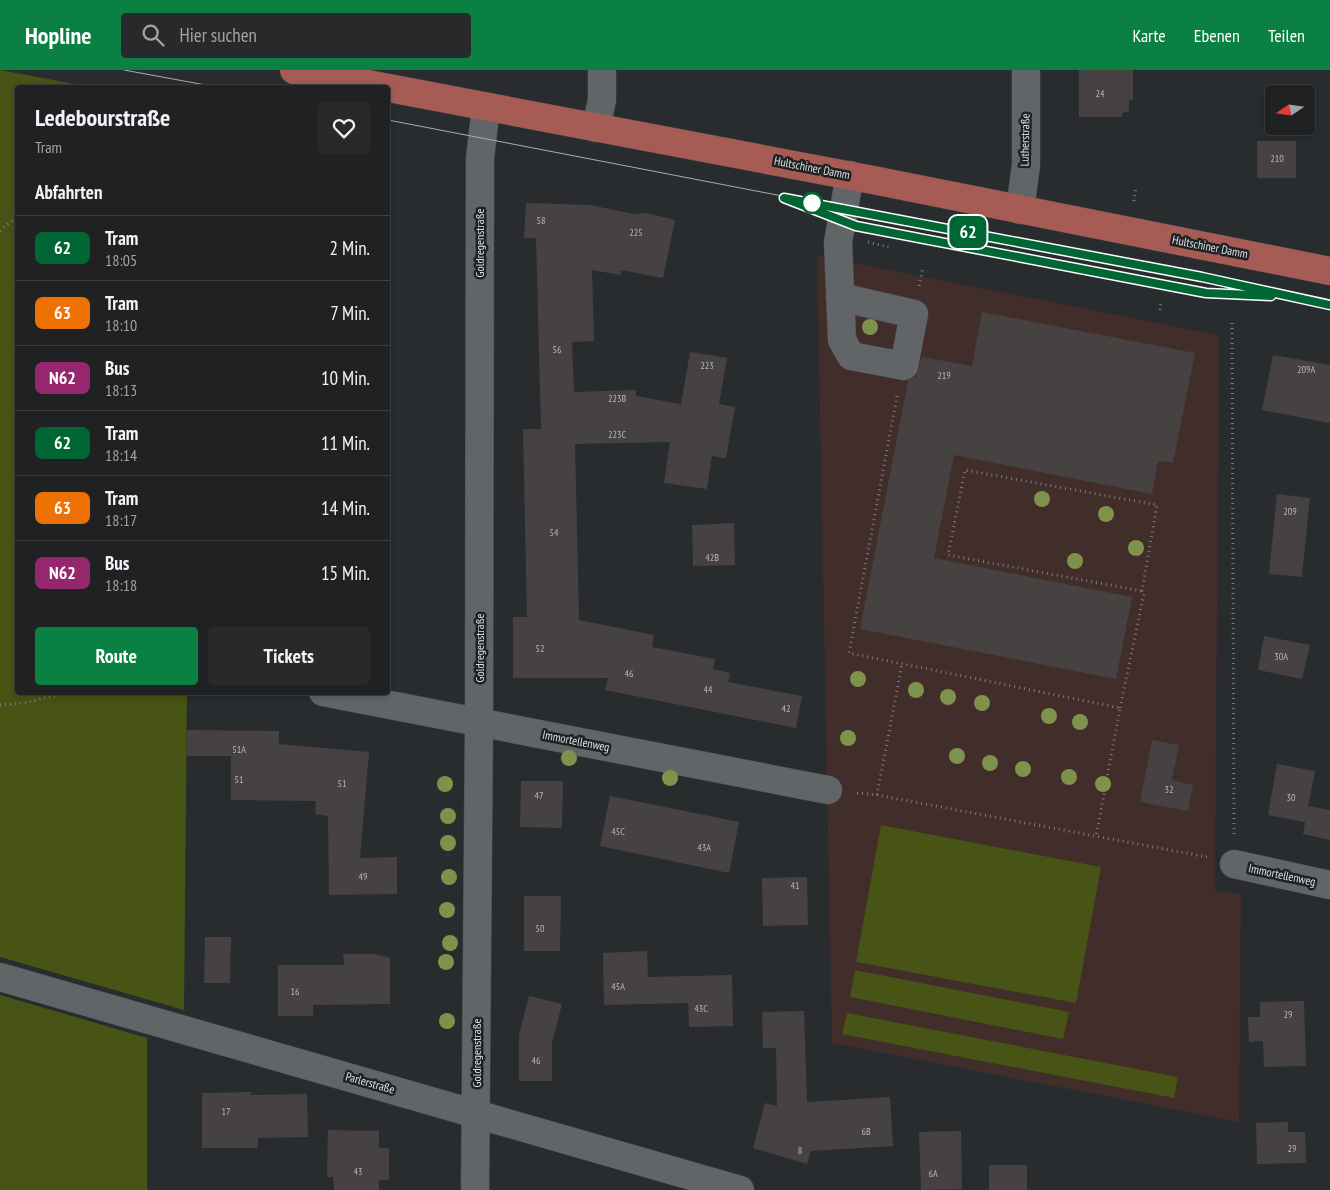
<!DOCTYPE html>
<html lang="de">
<meta charset="utf-8">
<style>
body{margin:0;font-family:"PT Sans Narrow",sans-serif;background:#27292a;color:#f1f3f6;height:100vh;display:flex;flex-direction:column;font-size:19px;white-space:nowrap}
*{box-sizing:border-box;margin:0}
p{font-size:16px;color:#a1a3a5}
.icon{flex:none;width:28px;height:28px;fill:none;stroke:currentColor;stroke-width:2;stroke-linecap:round;stroke-linejoin:round}
.map{position:relative;flex:1;overflow:hidden}
.panel{position:absolute;left:15px;top:15px;width:375px;height:610px;display:flex;flex-direction:column;background:#1f2122;border-radius:5px;box-shadow:0 2px 8px #0003,0 0 0 1px #3c3e40}
.panel>*{flex:none}
.badge{padding:0 10px;border-radius:8px;font-size:18px;line-height:32px}
.needle{width:32px;rotate:257deg}
.fabs{position:absolute;left:1265px;top:15px;display:grid;gap:10px}
.fabs a{display:grid;place-items:center;width:50px;height:50px;border-radius:5px;background:#1f2122;box-shadow:0 2px 8px #0003,0 0 0 1px #3c3e40;font-size:25px}
.map>.badge{position:absolute;translate:-50% -50%;box-shadow:0 0 0 2px #fff}
h2{padding:0 20px;font-size:19px;line-height:45px}
.round{display:grid;place-items:center;flex:none;width:52px;height:52px;border-radius:5px;background:#27292a}
.headline{display:flex;align-items:center;justify-content:space-between;height:85px;padding:0 20px}
h1{font-size:24px;font-weight:700;line-height:38px}
.action{display:flex;gap:10px;margin-top:auto;padding:10px 20px}
.action a{flex:1;height:58px;border-radius:5px;background:#0b8043;color:#fff;font-size:20px;font-weight:700;line-height:58px;text-align:center}
.action a+a{background:#27292a;color:#f1f3f6}
ul{padding:0;list-style:none}
li{display:flex;align-items:center;gap:15px;height:65px;padding:0 20px;border-top:1px solid #3c3e40}
li div{flex:1}
li b{display:block;font-size:19px}
li em{font-style:normal}
li .badge{min-width:55px;font-weight:700;text-align:center}
header{display:flex;align-items:center;gap:30px;box-sizing:border-box;height:70px;padding:0 25px;background:#0b8043;color:#fff}
header strong{font-size:24px}
nav{display:flex;gap:28px;margin-inline-start:auto;font-size:18px}
.search{width:350px;height:45px;background:#27292a;display:flex;align-items:center;gap:12px;box-sizing:border-box;padding:0 18px;border-radius:5px;color:#a1a3a5;font-size:19px}
.map>svg:first-child{display:block}
.education{fill:#412d2a}
.green{fill:#475415}
.building{fill:#464241}
.lines{fill:none;stroke-linecap:round;stroke-linejoin:round}
.minor-casing{stroke:#47494b;stroke-width:29}
.major-casing{stroke:#47494b;stroke-width:29}
.path{stroke:#7b7d7f;stroke-width:3;stroke-dasharray:1 4;stroke-linecap:butt}
.minor{stroke:#626568;stroke-width:28}
.major{stroke:#a65c55;stroke-width:28}
.tram{stroke:#a9acad;stroke-width:1}
.tree{fill:#7f924b}
.line-casing{stroke:#fff;stroke-width:11}
.line{stroke:#063;stroke-width:8}
.stop-dot{fill:#fff;stroke:#063;stroke-width:2.5}
.labels{text-anchor:middle;stroke-width:5;stroke-linejoin:round;paint-order:stroke}
.number-label{font-size:10px;fill:#b8b8b9}
.street-label{font-size:12px;fill:#dee0e1;stroke:#1f2224}
</style>
<header>
<strong>Hopline</strong>
<div class="search"><svg class="icon" aria-label="search" viewBox="0 0 24 24"><circle cx="10" cy="10" r="6"/><path d="M15 15l6 6"/></svg>Hier suchen</div>
<nav><a>Karte</a><a>Ebenen</a><a>Teilen</a></nav>
</header>
<div class="map">
<svg width="1330" height="1120" viewBox="0 0 1330 1120">
<rect width="100%" height="100%" fill="#292c2e"/>
<polygon class="education" points="817,186 1219,265 1215,821 1241,824 1239,1052 832,973"/>
<g class="green">
<polygon points="0,0 91,17 18,18 18,622 187,623 184,940 0,887"/>
<polygon points="881,755 1101,797 1076,933 856,892"/>
<polygon points="855,900 1069,942 1063,969 850,927"/>
<polygon points="0,925 147,968 147,1120 0,1120"/>
<polygon points="847,943 1178,1007 1174,1028 842,964"/>
</g>
<g class="building">
<polygon points="1079,0 1133,0 1133,30 1129,30 1129,41 1122,43 1122,47 1079,47"/>
<rect x="1257" y="71" width="39" height="37"/>
<polygon points="526,133 590,135 634,144 647,143 675,150 663,208 621,200 621,205 592,200 594,271 572,272 574,322 636,320 636,326 681,334 690,282 727,288 719,334 735,337 726,388 712,386 707,419 664,413 670,372 575,374 579,550 654,565 652,577 715,589 713,599 730,603 728,612 802,626 796,658 605,620 608,608 513,608 513,547 527,547 523,359 541,359 536,168 524,168"/>
<polygon points="982,242 1195,283 1173,393 1158,391 1152,424 954,385 934,488 1132,527 1116,609 860,559 908,311 916,306 922,287 972,296"/>
<polygon points="1273,285 1330,295 1330,353 1262,340"/>
<polygon points="1277,424 1310,428 1302,507 1269,504"/>
<polygon points="734,453 735,495 693,496 692,455"/>
<polygon points="1264,566 1310,575 1302,609 1258,600"/>
<polygon points="187,660 279,661 279,674 369,682 360,788 397,787 397,824 329,825 328,746 315,744 316,731 231,730 231,686 187,686"/>
<polygon points="1152,670 1179,675 1172,710 1193,715 1188,741 1140,732"/>
<polygon points="1277,694 1315,701 1305,752 1268,745"/>
<polygon points="521,711 563,711 562,758 520,757"/>
<polygon points="610,726 739,752 729,803 600,776"/>
<polygon points="1308,736 1330,740 1330,770 1303,764"/>
<polygon points="807,807 808,855 763,856 762,808"/>
<polygon points="524,826 561,826 560,881 524,881"/>
<polygon points="205,867 231,867 230,913 204,913"/>
<polygon points="647,881 648,907 732,905 733,956 689,957 688,933 604,935 603,883"/>
<polygon points="343,884 374,884 390,888 390,934 313,935 313,946 278,946 278,895 344,895"/>
<polygon points="529,926 562,934 552,973 552,1011 519,1011 519,965"/>
<polygon points="1304,931 1306,996 1264,997 1263,971 1249,972 1248,947 1260,947 1260,932"/>
<polygon points="804,941 807,1032 890,1027 893,1076 811,1081 807,1094 753,1078 765,1033 777,1036 776,978 763,978 762,942"/>
<polygon points="251,1022 251,1025 307,1024 308,1067 258,1068 258,1078 202,1078 202,1023"/>
<polygon points="1288,1052 1288,1062 1305,1062 1306,1093 1257,1094 1256,1053"/>
<polygon points="328,1060 379,1061 379,1078 389,1078 389,1110 379,1110 379,1120 334,1120 333,1107 327,1107"/>
<polygon points="961,1061 962,1119 921,1120 919,1062"/>
<rect x="989" y="1095" width="38" height="25"/>
</g>
<g class="lines">
<defs>
<g id="minor">
<polyline points="596,58 602,30 602,0"/>
<polyline points="1020,140 1026,95 1026,0"/>
<polyline points="840,227 914,244 904,296 851,286 842,270 838,172 850,105"/>
<polyline points="323,622 828,720"/>
<polyline points="1234,794 1330,815"/>
<polyline points="0,907 740,1120"/>
<polyline points="475,1120 479,652 480,88 486,37"/>
</g>
<polyline id="major" points="294,0 873,110 1330,201"/>
</defs>
<use href="#minor" class="minor-casing"/>
<use href="#major" class="major-casing"/>
<g class="path">
<polyline points="1134,131 1136,117"/>
<polyline points="0,161 18,145"/>
<polyline points="868,172 892,178"/>
<polyline points="919,216 923,197"/>
<polyline points="1160,240 1161,230"/>
<polyline points="1232,253 1234,764"/>
<polyline points="897,326 849,583 1120,638 1096,767"/>
<polyline points="0,635 24,633 70,622"/>
<polyline points="1120,638 1144,523 1142,521 1157,435 965,400 948,485 1142,521"/>
<polyline points="857,723 877,725 1207,787"/>
<polyline points="877,725 902,594"/>
</g>
<use href="#minor" class="minor"/>
<use href="#major" class="major"/>
<g class="tram">
<polyline points="124,0 222,18"/>
<polyline points="388,50 1202,207 1330,235"/>
<polyline points="807,137 856,156 1207,223 1259,225"/>
</g>
</g>
<g class="tree">
<circle cx="870" cy="257" r="8"/>
<circle cx="1042" cy="429" r="8"/>
<circle cx="1106" cy="444" r="8"/>
<circle cx="1136" cy="478" r="8"/>
<circle cx="1075" cy="491" r="8"/>
<circle cx="858" cy="609" r="8"/>
<circle cx="916" cy="620" r="8"/>
<circle cx="948" cy="627" r="8"/>
<circle cx="982" cy="633" r="8"/>
<circle cx="1049" cy="646" r="8"/>
<circle cx="1080" cy="652" r="8"/>
<circle cx="848" cy="668" r="8"/>
<circle cx="957" cy="686" r="8"/>
<circle cx="569" cy="688" r="8"/>
<circle cx="990" cy="693" r="8"/>
<circle cx="1023" cy="699" r="8"/>
<circle cx="1069" cy="707" r="8"/>
<circle cx="670" cy="708" r="8"/>
<circle cx="445" cy="714" r="8"/>
<circle cx="1103" cy="714" r="8"/>
<circle cx="448" cy="746" r="8"/>
<circle cx="448" cy="773" r="8"/>
<circle cx="449" cy="807" r="8"/>
<circle cx="447" cy="840" r="8"/>
<circle cx="450" cy="873" r="8"/>
<circle cx="446" cy="892" r="8"/>
<circle cx="447" cy="951" r="8"/>
</g>
<g class="lines">
<defs>
<polyline id="line" points="1271,226 1206,223 856,156 784,128 1202,207 1330,235"/>
</defs>
<use href="#line" class="line-casing"/>
<use href="#line" class="line"/>
</g>
<circle class="stop-dot" cx="812" cy="133" r="10"/>
<g class="labels">
<g class="number-label">
<text x="1100" y="27">24</text>
<text x="1277" y="92">210</text>
<text x="541" y="154">58</text>
<text x="636" y="166">225</text>
<text x="557" y="283">56</text>
<text x="707" y="299">223</text>
<text x="1306" y="303">209A</text>
<text x="944" y="309">219</text>
<text x="617" y="332">223B</text>
<text x="617" y="368">223C</text>
<text x="1290" y="445">209</text>
<text x="554" y="466">54</text>
<text x="712" y="491">42B</text>
<text x="540" y="582">52</text>
<text x="1281" y="590">30A</text>
<text x="629" y="607">46</text>
<text x="708" y="623">44</text>
<text x="786" y="642">42</text>
<text x="239" y="683">51A</text>
<text x="239" y="713">51</text>
<text x="342" y="717">51</text>
<text x="1169" y="723">32</text>
<text x="539" y="729">47</text>
<text x="1291" y="731">30</text>
<text x="618" y="765">45C</text>
<text x="704" y="781">43A</text>
<text x="363" y="810">49</text>
<text x="795" y="819">41</text>
<text x="540" y="862">50</text>
<text x="618" y="920">45A</text>
<text x="295" y="925">16</text>
<text x="701" y="942">43C</text>
<text x="1288" y="948">29</text>
<text x="536" y="994">46</text>
<text x="226" y="1045">17</text>
<text x="866" y="1065">6B</text>
<text x="1292" y="1082">29</text>
<text x="800" y="1084">8</text>
<text x="358" y="1105">43</text>
<text x="933" y="1107">6A</text>
</g>
<g class="street-label">
<text transform="translate(1025 70) rotate(-89)" y="4">Lutherstraße</text>
<text transform="translate(812 98) rotate(11)" y="4">Hultschiner Damm</text>
<text transform="translate(480 173) rotate(-90)" y="4">Goldregenstraße</text>
<text transform="translate(1210 177) rotate(11)" y="4">Hultschiner Damm</text>
<text transform="translate(480 578) rotate(-90)" y="4">Goldregenstraße</text>
<text transform="translate(576 671) rotate(11)" y="4">Immortellenweg</text>
<text transform="translate(1282 805) rotate(12)" y="4">Immortellenweg</text>
<text transform="translate(477 983) rotate(-90)" y="4">Goldregenstraße</text>
<text transform="translate(370 1013) rotate(16)" y="4">Parlerstraße</text>
</g>
</g>
</svg>
<div class="fabs">
<a><svg class="needle" viewBox="-14 -14 28 28"><path d="M0-13l5 13h-10z" fill="#e53935"/><path d="M0 13l5-13h-10z" fill="#a1a3a5"/></svg></a>
</div>
<b class="badge" style="left:968px;top:162px;background:#063;color:#fff">62</b>
<section class="panel">
<div class="headline"><div><h1>Ledebourstraße</h1><p>Tram</p></div><a class="round"><svg class="icon" aria-label="heart" viewBox="0 0 24 24"><path d="M12 20l-8-8c-3-5 5-10 8-4 3-6 11-1 8 4z"/></svg></a></div>
<h2>Abfahrten</h2>
<ul>
<li><span class="badge" style="background:#063;color:#fff">62</span><div><b>Tram</b><p>18:05</p></div><em>2 Min.</em></li>
<li><span class="badge" style="background:#ee7203;color:#fff">63</span><div><b>Tram</b><p>18:10</p></div><em>7 Min.</em></li>
<li><span class="badge" style="background:#95276e;color:#fff">N62</span><div><b>Bus</b><p>18:13</p></div><em>10 Min.</em></li>
<li><span class="badge" style="background:#063;color:#fff">62</span><div><b>Tram</b><p>18:14</p></div><em>11 Min.</em></li>
<li><span class="badge" style="background:#ee7203;color:#fff">63</span><div><b>Tram</b><p>18:17</p></div><em>14 Min.</em></li>
<li><span class="badge" style="background:#95276e;color:#fff">N62</span><div><b>Bus</b><p>18:18</p></div><em>15 Min.</em></li>
</ul>
<div class="action"><a>Route</a><a>Tickets</a></div>
</section>
</div>
